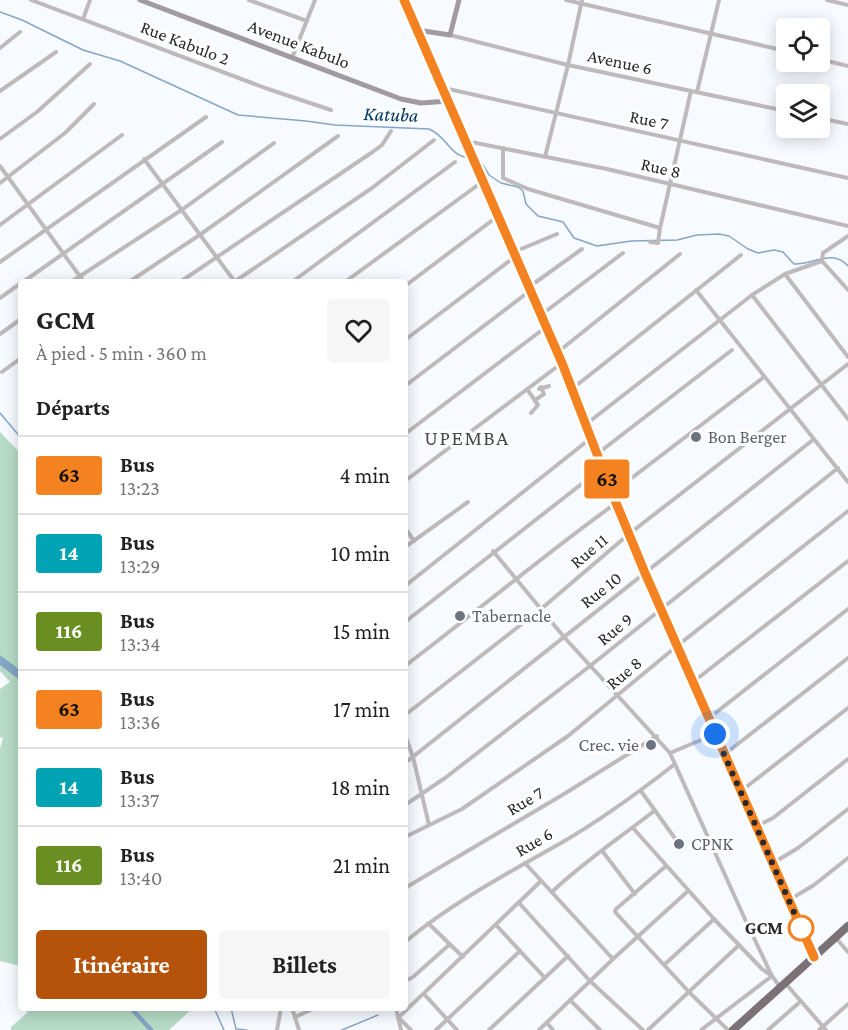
<!DOCTYPE html>
<html lang="fr">
<meta charset="utf-8">
<style>
body{margin:0;font-family:"Crimson Pro",serif;background:#f6f6f6;color:#222;height:100vh;display:flex;flex-direction:column;font-size:22px;white-space:nowrap}
*{box-sizing:border-box;margin:0}
p{font-size:20px;color:#767676}
.icon{flex:none;width:33px;height:33px;fill:none;stroke:currentColor;stroke-width:2;stroke-linecap:round;stroke-linejoin:round}
.map{position:relative;flex:1;overflow:hidden}
.side{position:absolute;left:18px;top:279px;width:390px;height:732px;display:flex;flex-direction:column;background:#fff;border-radius:6px;box-shadow:0 3px 15px #0003}
.side>*{flex:none}
.badge{padding:0 12px;border-radius:4px;font-size:21px;line-height:39px}
.fabs{position:absolute;left:776px;top:18px;display:grid;gap:12px}
.fabs a{display:grid;place-items:center;width:54px;height:54px;border-radius:6px;background:#fff;box-shadow:0 3px 15px #0003;font-size:30px}
.you{position:absolute;width:30px;height:30px;margin:-15px;border:4px solid #fff;border-radius:50%;background:#1a73e8;box-shadow:0 0 0 9px #1a73e833}
.map>.badge{position:absolute;translate:-50% -50%;box-shadow:0 0 0 3px #fff}
h2{padding:0 18px;font-size:22px;line-height:54px}
.round{display:grid;place-items:center;flex:none;width:63px;height:63px;border-radius:6px;background:#f6f6f6}
.head{display:flex;align-items:center;justify-content:space-between;height:102px;padding:0 18px}
h1{font-size:28px;font-weight:700;line-height:45px}
.button{display:flex;gap:12px;margin-top:auto;padding:12px 18px}
.button a{flex:1;height:69px;border-radius:6px;background:#b45309;color:#fff;font-size:24px;font-weight:700;line-height:69px;text-align:center}
.button a+a{background:#f6f6f6;color:#222}
ul{padding:0;list-style:none}
li{display:flex;align-items:center;gap:18px;height:78px;padding:0 18px;border-top:2px solid #e0e0e0}
li div{flex:1}
li b{display:block;font-size:22px}
li em{font-style:normal}
li .badge{min-width:66px;font-weight:700;text-align:center}
.map>svg:first-child{display:block}
.green{fill:#b7dbc6}
.lines{fill:none;stroke-linecap:round;stroke-linejoin:round}
.stream{stroke:#85a6c6;stroke-width:1.5}
.canal{stroke:#85a6c6;stroke-width:4.5}
.river{stroke:#85a6c6;stroke-width:8}
.street{stroke:#bebabc;stroke-width:4}
.secondary{stroke:#a19b9f;stroke-width:5}
.highway{stroke:#7b7277;stroke-width:8}
.line-casing{stroke:#fff;stroke-width:14}
.line{stroke:#f58220;stroke-width:9}
.walk{stroke:#27292c;stroke-width:6;stroke-dasharray:0 10.8}
.worship-dot{fill:#6b7280;stroke:#fff;stroke-width:2}
.stop-dot{fill:#fff;stroke:#f58220;stroke-width:3}
.labels{text-anchor:middle;stroke-width:6;stroke-linejoin:round;paint-order:stroke}
.street-label{font-size:18px;fill:#27292c;stroke:#fff}
.worship-label{font-size:18px;fill:#5b616d;stroke:#fff;text-anchor:start}
.stop-label{font-size:18px;font-weight:bold;fill:#27292c;stroke:#fff;text-anchor:end}
.water-label{font-size:20px;font-style:italic;fill:#003a62;stroke:#fff}
.quarter-label{font-size:21px;letter-spacing:1.5px;fill:#464a51;stroke:#fff}
</style>
<div class="map">
<svg width="848" height="1030" viewBox="0 0 848 1030">
<rect width="100%" height="100%" fill="#f7faff"/>
<g class="green">
<polygon points="0,432 21,454 21,966 0,961 0,749 3,738 0,737 0,689 10,682 0,671"/>
<polygon points="27,1008 193,1008 169,1030 11,1030 11,1027 27,1013"/>
</g>
<g class="lines">
<g class="stream">
<path d="M0,12l22,8 61,30 37,11 118,54 68,6 29,4 94,4c19,8 19,26 40,29"/>
<path d="M477,160h3l9,15 12,8 17,4 5,4 3,13 12,12 25,6 11,16 23,8 34,-5 46,-1 20,-5 22,-1 10,2 19,13 10,4 16,-3 9,2 11,12c19,1 39,-16 54,2"/>
<polyline points="0,413 21,438"/>
<polyline points="214,1008 224,1030"/>
<polyline points="231,1008 236,1029 247,1030"/>
<polyline points="342,1030 378,1015"/>
</g>
<polyline class="canal" points="131,1008 151,1030"/>
<polyline class="river" points="0,660 21,676"/>
<g class="street">
<polyline points="31,0 268,89 331,110"/>
<polyline points="249,0 307,21"/>
<polyline points="566,0 786,51"/>
<polyline points="827,0 848,5"/>
<polyline points="83,19 90,0"/>
<polyline points="450,35 568,65 786,111"/>
<polyline points="0,48 20,32"/>
<polyline points="292,58 315,0"/>
<polyline points="819,59 848,66"/>
<polyline points="444,88 848,178"/>
<polyline points="0,91 56,52"/>
<polyline points="697,92 719,0"/>
<polyline points="819,118 848,124"/>
<polyline points="0,139 37,112 90,64"/>
<polyline points="466,141 607,169 848,226"/>
<polyline points="503,148 503,178 528,189 660,228"/>
<polyline points="545,157 568,65 582,0"/>
<polyline points="144,159 235,282"/>
<polyline points="0,166 84,282"/>
<polyline points="0,183 65,133 94,104"/>
<polyline points="0,225 122,135"/>
<polyline points="848,236 823,253 822,261 848,290"/>
<polyline points="650,242 658,243 660,228 691,91"/>
<polyline points="514,252 557,234"/>
<polyline points="0,262 206,117"/>
<polyline points="785,274 848,357"/>
<polyline points="23,282 222,142"/>
<polyline points="71,282 183,209 274,143"/>
<polyline points="129,282 201,234 338,136"/>
<polyline points="180,282 374,151 382,145 391,131"/>
<polyline points="234,282 372,188 434,140"/>
<polyline points="292,282 455,162"/>
<polyline points="345,282 482,182"/>
<polyline points="405,286 498,216"/>
<polyline points="529,287 582,249"/>
<polyline points="696,290 848,482"/>
<polyline points="752,295 848,419"/>
<polyline points="0,298 21,283"/>
<polyline points="541,315 623,253"/>
<polyline points="0,334 21,319"/>
<polyline points="405,340 516,256"/>
<polyline points="558,352 680,254"/>
<polyline points="2,372 21,358"/>
<polyline points="405,386 531,290"/>
<polyline points="527,389 538,405 531,413"/>
<polyline points="539,389 549,386"/>
<polyline points="572,389 741,255"/>
<polyline points="535,400 544,394 541,387"/>
<polyline points="585,425 752,295 785,274 822,261"/>
<polyline points="405,434 546,327"/>
<polyline points="597,454 732,350"/>
<polyline points="405,481 562,363"/>
<polyline points="612,493 764,377"/>
<polyline points="405,528 414,541"/>
<polyline points="405,547 468,502"/>
<polyline points="493,551 564,637 670,753 744,917 772,976 780,987"/>
<polyline points="405,586 591,438"/>
<polyline points="405,622 602,468"/>
<path d="M405,666c71,-54 139,-111 211,-163"/>
<polyline points="693,682 848,561"/>
<polyline points="405,715 541,609 629,534 848,364"/>
<polyline points="709,718 848,609"/>
<polyline points="405,735 413,757 429,825"/>
<polyline points="670,753 715,734"/>
<polyline points="725,754 848,658"/>
<polyline points="405,763 814,439"/>
<polyline points="641,791 679,844"/>
<polyline points="741,791 848,708"/>
<polyline points="405,805 445,778 590,666 838,468"/>
<polyline points="757,826 773,818 848,759"/>
<polyline points="633,828 714,919 762,969 772,976 701,1030"/>
<polyline points="405,837 462,809 568,736 677,646 848,511"/>
<polyline points="603,852 635,894"/>
<polyline points="525,863 613,959"/>
<polyline points="773,863 798,848 848,809"/>
<polyline points="666,866 616,909 615,912 689,992 728,1030"/>
<polyline points="405,888 564,794 657,736"/>
<path d="M552,892c30,-29 69,-55 102,-81"/>
<polyline points="789,900 814,885 848,858"/>
<polyline points="519,903 590,981 643,1030"/>
<polyline points="428,923 463,957"/>
<polyline points="496,925 545,978"/>
<polyline points="836,938 848,952"/>
<path d="M405,942c48,-40 103,-69 156,-99 40,-23 78,-51 114,-79"/>
<polyline points="664,965 714,919"/>
<polyline points="405,981 413,977 450,944"/>
<polyline points="786,984 826,1030"/>
<polyline points="424,994 457,1030"/>
<polyline points="570,1000 600,1030"/>
<polyline points="292,1008 299,1030"/>
<polyline points="396,1008 401,1030"/>
<polyline points="295,1017 315,1008"/>
<polyline points="398,1017 411,1030"/>
<polyline points="399,1017 540,882"/>
<polyline points="547,1023 553,1030"/>
<polyline points="277,1030 281,1008"/>
<polyline points="436,1030 520,951"/>
<polyline points="489,1030 568,956"/>
<polyline points="539,1030 613,959 688,891"/>
<polyline points="648,1030 739,945"/>
<polyline points="768,1030 801,1001"/>
<polyline points="819,1030 848,1004"/>
</g>
<g class="secondary">
<polyline points="140,0 401,99 421,103 449,101"/>
<polyline points="404,0 562,363 612,493 645,573 814,957"/>
<polyline points="417,30 450,35 459,0"/>
</g>
<polyline class="highway" points="733,1030 848,926"/>
</g>
<g class="lines">
<defs>
<polyline id="line" points="404,0 562,363 612,493 645,573 814,957"/>
</defs>
<use href="#line" class="line-casing"/>
<use href="#line" class="line"/>
<polyline class="walk" points="715,734 801,928"/>
</g>
<g class="worship-dot">
<circle cx="696" cy="437" r="6"/>
<circle cx="460" cy="616" r="6"/>
<circle cx="651" cy="745" r="6"/>
<circle cx="679" cy="844" r="6"/>
</g>
<circle class="stop-dot" cx="801" cy="928" r="12"/>
<g class="labels">
<g class="street-label">
<text transform="translate(185 43) rotate(21)" y="6">Rue Kabulo 2</text>
<text transform="translate(299 44) rotate(21)" y="6">Avenue Kabulo</text>
<text transform="translate(620 62) rotate(12)" y="6">Avenue 6</text>
<text transform="translate(649 120) rotate(12)" y="6">Rue 7</text>
<text transform="translate(661 168) rotate(13)" y="6">Rue 8</text>
<text transform="translate(589 551) rotate(-40)" y="6">Rue 11</text>
<text transform="translate(601 590) rotate(-38)" y="6">Rue 10</text>
<text transform="translate(615 629) rotate(-39)" y="6">Rue 9</text>
<text transform="translate(624 673) rotate(-40)" y="6">Rue 8</text>
<text transform="translate(525 801) rotate(-30)" y="6">Rue 7</text>
<text transform="translate(534 842) rotate(-30)" y="6">Rue 6</text>
</g>
<g class="worship-label">
<text x="708" y="443">Bon Berger</text>
<text x="472" y="622">Tabernacle</text>
<text x="639" y="751" text-anchor="end">Crec. vie</text>
<text x="691" y="850">CPNK</text>
</g>
<g class="stop-label">
<text x="783" y="934">GCM</text>
</g>
<g class="water-label">
<text transform="translate(391 114) rotate(2)" y="7">Katuba</text>
</g>
<g class="quarter-label">
<text x="467" y="445">UPEMBA</text>
</g>
</g>
</svg>
<div class="fabs">
<a><svg class="icon" aria-label="locate" viewBox="0 0 24 24"><circle cx="12" cy="12" r="6"/><path d="M12 2v4M12 18v4M2 12h4M18 12h4"/></svg></a>
<a><svg class="icon" aria-label="layers" viewBox="0 0 24 24"><path d="M12 4l9 5-9 5-9-5zM3 14l9 5 9-5"/></svg></a>
</div>
<div class="you" style="left:715px;top:734px"></div>
<b class="badge" style="left:607px;top:479px;background:#f58220;color:#111">63</b>
<section class="side">
<div class="head"><div><h1>GCM</h1><p>À pied · 5 min · 360 m</p></div><a class="round"><svg class="icon" aria-label="heart" viewBox="0 0 24 24"><path d="M12 20l-8-8c-3-5 5-10 8-4 3-6 11-1 8 4z"/></svg></a></div>
<h2>Départs</h2>
<ul>
<li><span class="badge" style="background:#f58220;color:#111">63</span><div><b>Bus</b><p>13:23</p></div><em>4 min</em></li>
<li><span class="badge" style="background:#00a3b4;color:#fff">14</span><div><b>Bus</b><p>13:29</p></div><em>10 min</em></li>
<li><span class="badge" style="background:#6b8e23;color:#fff">116</span><div><b>Bus</b><p>13:34</p></div><em>15 min</em></li>
<li><span class="badge" style="background:#f58220;color:#111">63</span><div><b>Bus</b><p>13:36</p></div><em>17 min</em></li>
<li><span class="badge" style="background:#00a3b4;color:#fff">14</span><div><b>Bus</b><p>13:37</p></div><em>18 min</em></li>
<li><span class="badge" style="background:#6b8e23;color:#fff">116</span><div><b>Bus</b><p>13:40</p></div><em>21 min</em></li>
</ul>
<div class="button"><a>Itinéraire</a><a>Billets</a></div>
</section>
</div>
